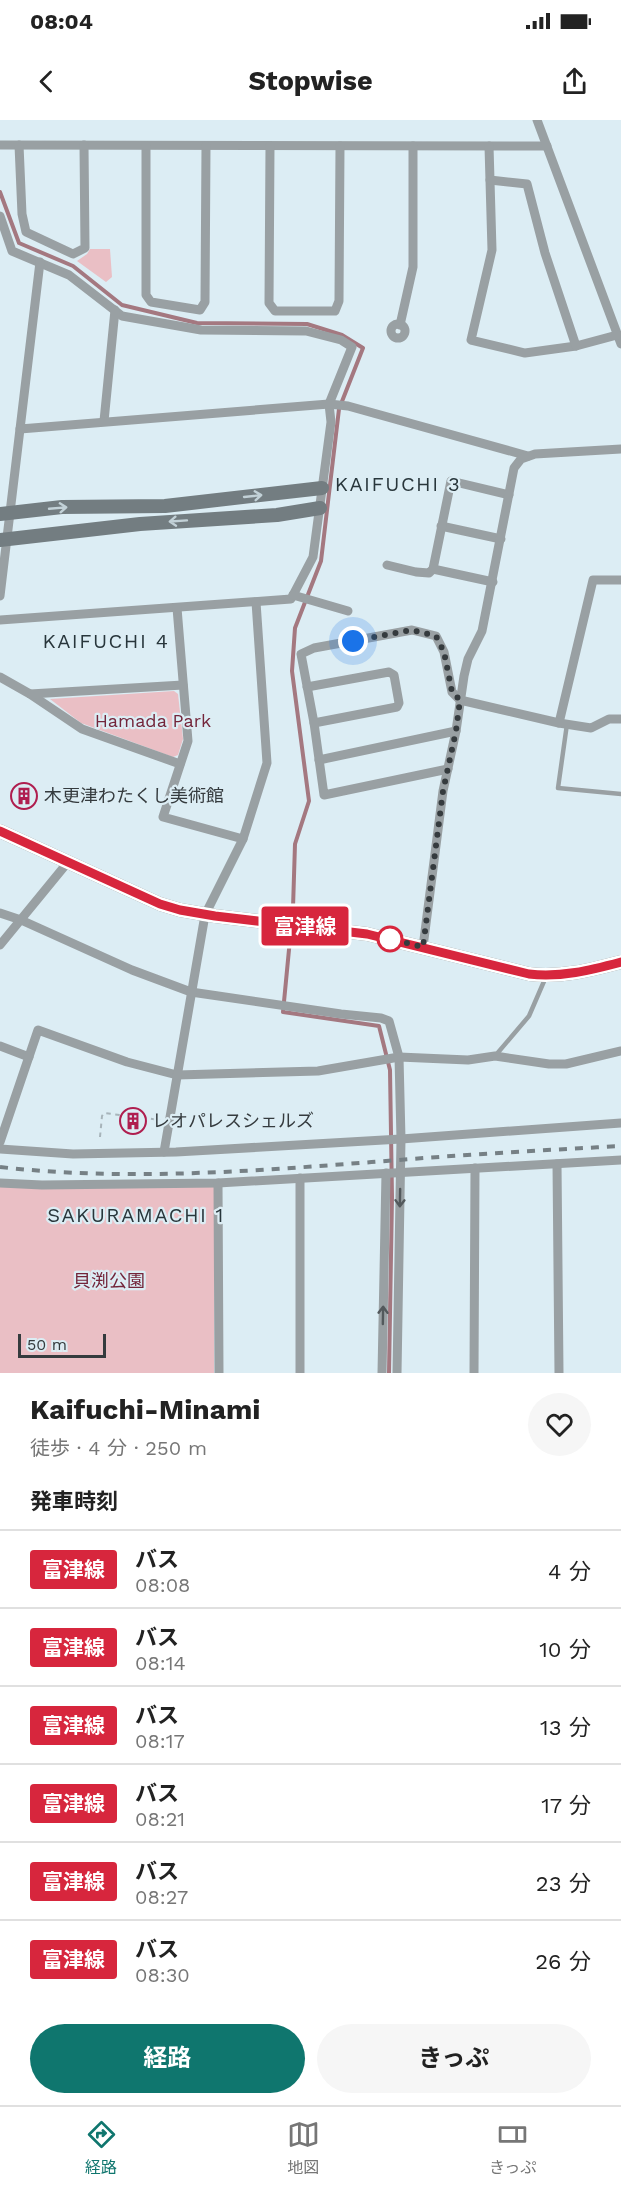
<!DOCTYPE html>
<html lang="ja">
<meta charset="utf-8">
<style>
body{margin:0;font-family:"Work Sans","Noto Sans JP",sans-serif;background:#f6f6f6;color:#222;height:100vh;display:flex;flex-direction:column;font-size:22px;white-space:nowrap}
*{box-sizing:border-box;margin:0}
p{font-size:20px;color:#767676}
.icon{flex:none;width:33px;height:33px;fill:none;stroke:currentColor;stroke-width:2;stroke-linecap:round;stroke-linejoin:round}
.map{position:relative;height:1253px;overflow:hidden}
.drawer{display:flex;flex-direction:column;background:#fff;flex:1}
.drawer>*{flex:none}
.badge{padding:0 12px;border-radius:4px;font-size:21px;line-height:39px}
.scale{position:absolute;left:18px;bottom:15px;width:88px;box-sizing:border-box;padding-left:6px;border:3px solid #353b3e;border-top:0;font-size:16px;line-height:21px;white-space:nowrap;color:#353b3e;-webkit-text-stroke:4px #dcedf4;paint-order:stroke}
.you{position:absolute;width:30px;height:30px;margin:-15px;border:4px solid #fff;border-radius:50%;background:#1a73e8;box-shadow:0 0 0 9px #1a73e833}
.map>.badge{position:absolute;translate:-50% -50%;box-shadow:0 0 0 3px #fff}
h2{padding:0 30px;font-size:22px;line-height:54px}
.round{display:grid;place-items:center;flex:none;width:63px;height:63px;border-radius:32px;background:#f6f6f6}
.overview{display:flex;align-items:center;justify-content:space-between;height:102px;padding:0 30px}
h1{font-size:28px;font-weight:700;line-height:45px}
.primary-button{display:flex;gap:12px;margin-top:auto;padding:12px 30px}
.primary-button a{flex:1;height:69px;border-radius:36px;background:#0f766e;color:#fff;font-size:24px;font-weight:700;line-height:69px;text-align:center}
.primary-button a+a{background:#f6f6f6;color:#222}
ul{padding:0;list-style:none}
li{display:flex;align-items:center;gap:18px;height:78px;padding:0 30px;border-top:2px solid #e0e0e0}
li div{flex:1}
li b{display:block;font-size:22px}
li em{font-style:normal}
li .badge{min-width:66px;font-weight:700;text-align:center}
.status{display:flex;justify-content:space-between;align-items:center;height:42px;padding:0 30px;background:#fff;direction:ltr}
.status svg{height:16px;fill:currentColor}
header{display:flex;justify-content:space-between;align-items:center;height:78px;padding:0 30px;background:#fff;font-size:27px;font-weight:700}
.dock{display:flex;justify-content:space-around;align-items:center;height:84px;border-top:2px solid #e0e0e0;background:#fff;font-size:16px;color:#767676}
.dock a{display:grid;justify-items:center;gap:3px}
.dock .on{color:#0f766e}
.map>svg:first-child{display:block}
.green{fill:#eabfc5}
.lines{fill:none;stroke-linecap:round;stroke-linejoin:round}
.stream{stroke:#a47880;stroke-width:4}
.path{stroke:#a7b4ba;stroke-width:2;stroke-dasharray:4.5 4.5;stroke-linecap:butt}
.lane{stroke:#99a0a3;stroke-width:4.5}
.street{stroke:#99a0a3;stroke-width:9}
.secondary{stroke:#737d81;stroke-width:14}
.rail{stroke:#768085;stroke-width:4;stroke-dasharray:8 8;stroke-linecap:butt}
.oneway{stroke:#c2d1d7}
.oneway2{stroke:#53595c}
.line-casing{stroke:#fff;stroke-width:14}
.line{stroke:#d7263d;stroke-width:9}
.walk{stroke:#353b3e;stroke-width:6;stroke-dasharray:0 10.8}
.stop-dot{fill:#fff;stroke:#d7263d;stroke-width:3}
.labels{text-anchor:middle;stroke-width:4.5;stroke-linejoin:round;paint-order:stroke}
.park-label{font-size:18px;fill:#73253a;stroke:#dcedf4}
.poi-label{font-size:18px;fill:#353b3e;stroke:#dcedf4;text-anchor:start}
.neighbourhood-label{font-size:20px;letter-spacing:1.5px;fill:#28363b;stroke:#dcedf4}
</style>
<div class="status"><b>08:04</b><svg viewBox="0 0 49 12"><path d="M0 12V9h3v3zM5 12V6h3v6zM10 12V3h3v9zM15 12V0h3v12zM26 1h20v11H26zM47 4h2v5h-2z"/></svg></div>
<header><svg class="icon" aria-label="back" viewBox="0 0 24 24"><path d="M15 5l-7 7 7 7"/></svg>Stopwise<svg class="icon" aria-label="share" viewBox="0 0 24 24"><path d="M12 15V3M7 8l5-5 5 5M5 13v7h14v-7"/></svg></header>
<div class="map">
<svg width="621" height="1253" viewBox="0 0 621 1253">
<rect width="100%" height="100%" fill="#dcedf4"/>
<g class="green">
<polygon points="90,129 110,129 112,157 106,162 77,141 87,134"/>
<polygon points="174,571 178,574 183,619 178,635 173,637 81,603 50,579"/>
<polygon points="214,1065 214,1253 0,1253 0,1066"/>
</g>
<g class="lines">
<polyline class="stream" points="0,72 19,123 73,146 122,185 197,203 307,204 342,215 363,228 339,289 321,441 295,508 292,551 309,681 295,724 293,788 283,892 379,906 390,950 392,1077 389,1253"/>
<polyline class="path" points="100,1017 102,996 104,993 160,1000"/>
<g class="lane">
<polyline points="567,604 558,668 621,674"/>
<polyline points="495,936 529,896 545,859"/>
</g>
<g class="street">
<polyline points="537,0 621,224"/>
<polyline points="0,25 547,26"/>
<polyline points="19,25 22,94 26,112 73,134 85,128 84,25"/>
<polyline points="146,26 146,175 151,182 200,190 205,182 206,26"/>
<polyline points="270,26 269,183 275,191 335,191 339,181 340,26"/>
<polyline points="489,26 492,130 471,220 525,233 576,226 617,215"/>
<polyline points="490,60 527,64 545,133 576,226"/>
<polyline points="0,96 12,131 69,155 122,196 201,210 306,211 341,220 352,227 329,284 331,302 313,437 291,479 0,500"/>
<circle cx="398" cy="211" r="7"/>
<polyline points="400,205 413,147 413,26"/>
<polyline points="104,301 115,190"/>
<polyline points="20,309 329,284 348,286 528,336"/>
<polyline points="441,406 501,419"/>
<polyline points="387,445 416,452 429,453 433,449 451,361 509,375"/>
<polyline points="433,449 493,462"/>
<polyline points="293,475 348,491"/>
<polyline points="0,476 40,142"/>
<polyline points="177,488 188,621 163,697 243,719"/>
<polyline points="0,557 30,574 82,609 180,644"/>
<polyline points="307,567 389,552 394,555 399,583 397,587 314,603"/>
<polyline points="30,574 183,565"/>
<polyline points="559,603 593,460 621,460"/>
<polyline points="319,640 456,611"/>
<polyline points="448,649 324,675 314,603 301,534 314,528 412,510 436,516 444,532 452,572 460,580 559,603 591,608 609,599 621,599"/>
<polyline points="0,793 21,800 132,850 191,872 341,894 381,898 389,901 399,937 401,1019 397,1253"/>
<polyline points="0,825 68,742"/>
<polyline points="423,827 443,671 456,611 464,556 468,539 482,511 514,348 521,339 535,334 621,329"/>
<polyline points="0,926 29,937"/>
<polyline points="0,1022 38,910 127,942 177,955 318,951 399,937 468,940 495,936 549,944 566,944 621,931"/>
<polyline points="0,1029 73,1034 176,1032 401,1019 621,1003"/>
<polyline points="164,1032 205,795 243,719 267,643 256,482"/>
<polyline points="557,1044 559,1253"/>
<polyline points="300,1058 300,1253"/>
<polyline points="0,1063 42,1065 218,1063 621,1040"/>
<polyline points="218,1063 219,1253"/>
<polyline points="382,1253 386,1053"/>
<polyline points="474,1253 475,1048"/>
</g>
<g class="secondary">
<polyline points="0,394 62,387 165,386 322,368"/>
<polyline points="0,420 140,404 277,395 320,388"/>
<path d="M0,711l160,73 20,6 35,6 152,18 162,40c31,4 62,-4 92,-12"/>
</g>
<path class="rail" d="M0,1047c133,15 266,3 399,-7 74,-6 148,-10 222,-14"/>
</g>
<defs><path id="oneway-shaft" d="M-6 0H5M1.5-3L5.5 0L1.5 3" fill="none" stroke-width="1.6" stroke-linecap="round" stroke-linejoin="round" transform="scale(1.5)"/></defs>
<g class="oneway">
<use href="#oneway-shaft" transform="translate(253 376) rotate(-6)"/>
<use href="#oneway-shaft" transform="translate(58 388) rotate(-5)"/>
<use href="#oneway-shaft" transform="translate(178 401) rotate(176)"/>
</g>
<g class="oneway2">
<use href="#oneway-shaft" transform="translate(400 1078) rotate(91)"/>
<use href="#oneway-shaft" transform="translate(383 1195) rotate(-89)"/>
</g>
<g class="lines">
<defs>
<path id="line" d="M0,711l160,73 20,6 35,6 152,18 162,40c31,4 62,-4 92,-12"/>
</defs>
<use href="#line" class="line-casing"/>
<use href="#line" class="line"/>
<polyline class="walk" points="353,521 412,510 436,516 444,532 452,572 460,580 456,611 443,671 423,827 386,818 390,819"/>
</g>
<defs>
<symbol id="building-ring" viewBox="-11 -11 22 22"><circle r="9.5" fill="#dcedf4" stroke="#af1e4f" stroke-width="1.5"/><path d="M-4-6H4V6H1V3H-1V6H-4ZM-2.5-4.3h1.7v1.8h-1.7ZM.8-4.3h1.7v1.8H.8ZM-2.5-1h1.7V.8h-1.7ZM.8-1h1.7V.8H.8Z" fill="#af1e4f"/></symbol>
</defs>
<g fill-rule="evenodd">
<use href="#building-ring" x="9" y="661" width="30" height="30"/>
<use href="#building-ring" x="118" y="986" width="30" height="30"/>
</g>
<circle class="stop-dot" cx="390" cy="819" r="12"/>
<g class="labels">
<g class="park-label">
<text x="153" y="607">Hamada Park</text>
<text x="109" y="1167">貝渕公園</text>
</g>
<g class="poi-label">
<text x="44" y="682">木更津わたくし美術館</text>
<text x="152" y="1007">レオパレスシェルズ</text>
</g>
<g class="neighbourhood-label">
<text x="398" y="371">KAIFUCHI 3</text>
<text x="106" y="528">KAIFUCHI 4</text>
<text x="136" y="1102">SAKURAMACHI 1</text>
</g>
</g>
</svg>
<div class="scale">50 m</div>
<div class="you" style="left:353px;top:521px"></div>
<b class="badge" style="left:305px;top:806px;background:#d7263d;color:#fff">富津線</b>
</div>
<section class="drawer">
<div class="overview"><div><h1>Kaifuchi-Minami</h1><p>徒歩 · 4 分 · 250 m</p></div><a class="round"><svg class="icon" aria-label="heart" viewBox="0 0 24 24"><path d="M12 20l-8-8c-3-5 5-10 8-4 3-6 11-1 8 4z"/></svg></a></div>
<h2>発車時刻</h2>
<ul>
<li><span class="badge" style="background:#d7263d;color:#fff">富津線</span><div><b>バス</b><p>08:08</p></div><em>4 分</em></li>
<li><span class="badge" style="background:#d7263d;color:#fff">富津線</span><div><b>バス</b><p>08:14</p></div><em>10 分</em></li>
<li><span class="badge" style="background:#d7263d;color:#fff">富津線</span><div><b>バス</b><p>08:17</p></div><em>13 分</em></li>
<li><span class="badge" style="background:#d7263d;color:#fff">富津線</span><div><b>バス</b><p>08:21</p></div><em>17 分</em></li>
<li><span class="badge" style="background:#d7263d;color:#fff">富津線</span><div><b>バス</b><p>08:27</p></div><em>23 分</em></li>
<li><span class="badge" style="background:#d7263d;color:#fff">富津線</span><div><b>バス</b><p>08:30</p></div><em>26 分</em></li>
</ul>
<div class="primary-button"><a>経路</a><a>きっぷ</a></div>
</section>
<nav class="dock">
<a class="on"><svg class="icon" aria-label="directions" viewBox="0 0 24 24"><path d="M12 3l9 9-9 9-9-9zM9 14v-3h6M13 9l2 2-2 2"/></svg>経路</a>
<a><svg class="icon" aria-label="map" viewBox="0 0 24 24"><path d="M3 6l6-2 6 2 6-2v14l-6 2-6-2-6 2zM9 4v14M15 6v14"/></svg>地図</a>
<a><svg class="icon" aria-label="tickets" viewBox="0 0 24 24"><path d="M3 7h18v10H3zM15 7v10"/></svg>きっぷ</a>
</nav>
